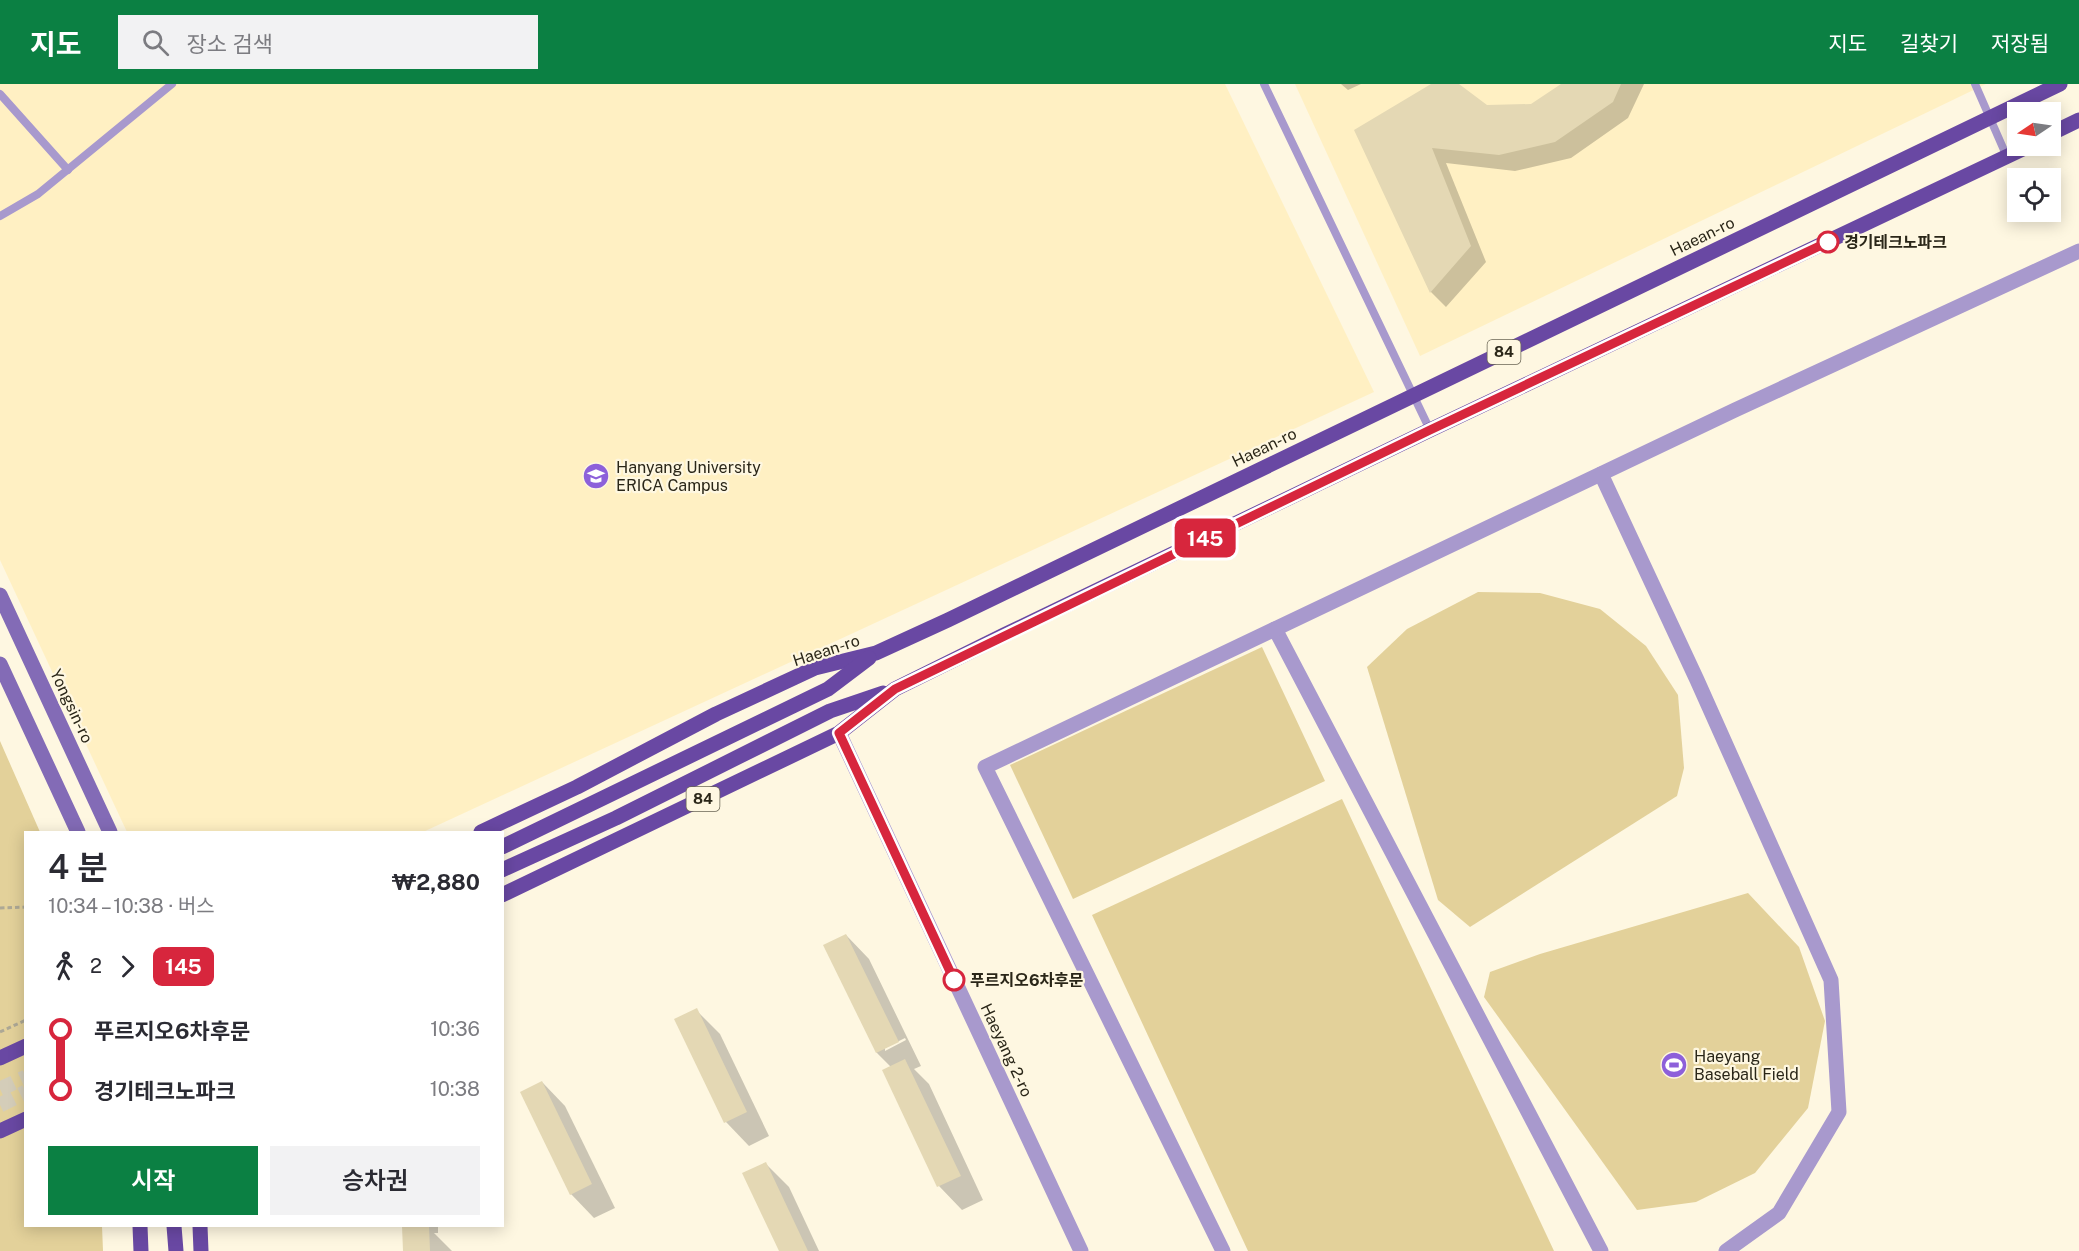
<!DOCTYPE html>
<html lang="ko">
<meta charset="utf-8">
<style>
body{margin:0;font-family:"Public Sans","Noto Sans KR",sans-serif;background:#f2f2f3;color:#2b2b33;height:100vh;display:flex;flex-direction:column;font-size:22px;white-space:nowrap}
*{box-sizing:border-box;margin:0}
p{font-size:20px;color:#7c7c81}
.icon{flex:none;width:33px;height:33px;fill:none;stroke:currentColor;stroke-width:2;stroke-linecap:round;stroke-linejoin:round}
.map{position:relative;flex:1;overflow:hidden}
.details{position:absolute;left:24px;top:747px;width:480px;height:396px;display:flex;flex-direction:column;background:#fff;border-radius:0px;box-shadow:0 3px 15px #0003}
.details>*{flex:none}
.badge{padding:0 12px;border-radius:9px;font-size:21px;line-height:39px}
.needle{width:39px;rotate:257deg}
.tools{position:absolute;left:2007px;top:18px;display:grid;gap:12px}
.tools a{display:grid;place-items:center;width:54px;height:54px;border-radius:0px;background:#fff;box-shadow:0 3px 15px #0003;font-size:30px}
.map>.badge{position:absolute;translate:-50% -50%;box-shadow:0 0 0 3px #fff}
.legs{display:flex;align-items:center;gap:9px;height:66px;padding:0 24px;font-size:20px}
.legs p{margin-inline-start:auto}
.head{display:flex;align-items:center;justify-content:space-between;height:102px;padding:0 24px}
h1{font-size:33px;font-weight:600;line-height:45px}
.action{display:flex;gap:12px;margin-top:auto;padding:12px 24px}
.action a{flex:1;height:69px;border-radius:0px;background:#0b8043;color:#fff;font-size:24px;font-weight:600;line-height:69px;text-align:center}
.action a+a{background:#f2f2f3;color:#2b2b33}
ul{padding:0 24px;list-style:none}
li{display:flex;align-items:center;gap:21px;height:60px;font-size:22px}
li i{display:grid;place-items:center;width:9px;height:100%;margin:0 8px;background:currentColor}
li i::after{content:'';width:15px;height:15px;margin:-8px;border:4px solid;border-radius:50%;background:#fff}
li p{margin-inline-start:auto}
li:first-child i{background:linear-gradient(#0000 50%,currentColor 0)}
li:last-child i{background:linear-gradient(currentColor 50%,#0000 0)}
header{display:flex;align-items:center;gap:36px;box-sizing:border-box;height:84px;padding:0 30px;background:#0b8043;color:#fff}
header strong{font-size:28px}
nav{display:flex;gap:33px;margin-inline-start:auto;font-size:21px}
.search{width:420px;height:54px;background:#f2f2f3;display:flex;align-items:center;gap:15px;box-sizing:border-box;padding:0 21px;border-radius:0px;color:#7c7c81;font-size:22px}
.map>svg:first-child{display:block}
.built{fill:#fff0c3}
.green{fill:#e3d19a}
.shadow{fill:#0003;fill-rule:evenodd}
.building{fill:#e4d8b4}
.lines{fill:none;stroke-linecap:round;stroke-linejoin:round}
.primary-tunnel{stroke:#d4cdb9;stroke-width:15;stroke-dasharray:15 8;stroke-linecap:butt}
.path{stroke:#ada895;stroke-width:3;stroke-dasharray:4.5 3;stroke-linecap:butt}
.service{stroke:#a899cd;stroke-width:8}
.minor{stroke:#a899cd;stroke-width:15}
.tertiary{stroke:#a899cd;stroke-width:15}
.secondary{stroke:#836bb6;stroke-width:15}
.primary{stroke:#6948a3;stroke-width:15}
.line-1-casing{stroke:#fff;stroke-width:14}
.line-1{stroke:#d7263d;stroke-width:9}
.stop-1-dot{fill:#fff;stroke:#d7263d;stroke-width:3}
.labels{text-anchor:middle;stroke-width:4.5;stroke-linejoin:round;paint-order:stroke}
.shield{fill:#fef7e1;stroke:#6a6554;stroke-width:1.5}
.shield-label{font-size:15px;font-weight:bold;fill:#2a2618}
.street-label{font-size:16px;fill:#2a2618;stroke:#fef7e1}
.stop-label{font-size:16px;font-weight:bold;fill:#2a2618;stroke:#fef7e1;text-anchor:start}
.poi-label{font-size:16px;fill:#2a2618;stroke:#fef7e1;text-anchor:start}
</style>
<header>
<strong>지도</strong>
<div class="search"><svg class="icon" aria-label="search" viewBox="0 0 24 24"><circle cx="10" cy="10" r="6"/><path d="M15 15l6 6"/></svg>장소 검색</div>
<nav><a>지도</a><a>길찾기</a><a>저장됨</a></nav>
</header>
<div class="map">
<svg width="2079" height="1167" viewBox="0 0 2079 1167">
<rect width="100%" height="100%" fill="#fef7e1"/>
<g class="built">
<polygon points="0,0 1225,0 1374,308 423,748 127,748 0,476"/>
<polygon points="1295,0 1986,0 1420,272"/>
</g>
<g class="green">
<polygon points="1478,508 1540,509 1600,525 1646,562 1678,611 1684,684 1677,712 1470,843 1438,816 1367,583 1407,545"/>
<polygon points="1262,563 1325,697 1073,815 1010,681"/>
<polygon points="0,657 40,748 26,748 26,1142 102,1142 103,1167 0,1167"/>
<polygon points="1342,715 1554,1167 1248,1167 1092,831"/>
<polygon points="1748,809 1799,863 1825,937 1808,1024 1755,1089 1696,1118 1637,1126 1484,913 1490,888 1540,870"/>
</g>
<g class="shadow">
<polygon points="1341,0 1361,0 1348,6"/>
<polygon points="1434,0 1457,0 1486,22 1531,21 1564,0 1644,0 1628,34 1571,74 1515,87 1446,79 1486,178 1446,223 1431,208 1356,47"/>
<path d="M846,851l23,24 52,107 -7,3 15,15 54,116 -21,10 -23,-24 -55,-116 7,-3 -14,-14 -52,-108zM905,954l1,2 -21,11v-3z"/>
<polygon points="696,926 720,950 769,1052 749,1062 726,1038"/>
<polygon points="542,998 565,1022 615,1124 594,1134 571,1110"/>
<polygon points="766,1080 789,1103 819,1167 781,1167"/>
<polygon points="406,1142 438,1142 438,1149 434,1149 452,1167 404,1167 408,1144"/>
</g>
<g class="building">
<polygon points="1431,0 1459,0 1487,21 1531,20 1561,0 1621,0 1613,18 1555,58 1499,71 1432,64 1471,162 1430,209 1354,46"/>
<polygon points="846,850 899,958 876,969 823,861"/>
<polygon points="697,924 747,1028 724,1039 674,935"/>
<polygon points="905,975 961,1092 937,1103 882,986"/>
<polygon points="542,997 592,1100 570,1111 520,1008"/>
<polygon points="766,1078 808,1167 779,1167 742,1089"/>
<polygon points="402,1142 429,1142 430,1167 403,1167"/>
</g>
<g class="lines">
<g class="primary-tunnel">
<polyline points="0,1005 26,993"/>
<polyline points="0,1021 26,1008"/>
</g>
<g class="path">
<polyline points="0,824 26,823"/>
<polyline points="0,948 26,936"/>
</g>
<g class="service">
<polyline points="1264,0 1430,346"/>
<polyline points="1975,0 2007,73"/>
<polyline points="0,10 68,86"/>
<polyline points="0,132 38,110 172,0"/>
</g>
<g class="minor">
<polyline points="1601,390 1697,596 1831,896 1839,1028 1779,1129 1726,1167"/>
<polyline points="1275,545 1601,1167"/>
<polyline points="1223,1167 985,683 1735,326 2079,167"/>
</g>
<polyline class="tertiary" points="839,649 1081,1167"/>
<g class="secondary">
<polyline points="0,511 110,748"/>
<polyline points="0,580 78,748"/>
</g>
<g class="primary">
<polyline points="2050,50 2079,36"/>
<polyline points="481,748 577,703 716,630 815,584 876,569 948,536 2060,0"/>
<polyline points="502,763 828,605 869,574"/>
<polyline points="502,786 616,734 830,627 883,609"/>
<polyline points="502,811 839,649 895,605 1004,551 1430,346 2029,62"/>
<polyline points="0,974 26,962"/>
<polyline points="0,1047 26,1035"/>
<polyline points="140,1142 141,1167"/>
<polyline points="174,1142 176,1167"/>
<polyline points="200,1142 201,1167"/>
</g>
</g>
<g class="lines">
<defs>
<polyline id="line-1" points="954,896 839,649 895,605 1430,346 1828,158"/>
</defs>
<use href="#line-1" class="line-1-casing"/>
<use href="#line-1" class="line-1"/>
</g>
<defs>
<symbol id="university-disc" viewBox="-11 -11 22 22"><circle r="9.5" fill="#8d60da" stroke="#fef7e1"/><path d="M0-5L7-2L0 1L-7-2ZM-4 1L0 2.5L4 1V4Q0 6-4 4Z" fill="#fff"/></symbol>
<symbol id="stadium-disc" viewBox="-11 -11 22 22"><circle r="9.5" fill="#8d60da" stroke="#fef7e1"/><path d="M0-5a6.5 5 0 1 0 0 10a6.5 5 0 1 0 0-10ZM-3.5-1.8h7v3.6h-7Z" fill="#fff"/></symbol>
</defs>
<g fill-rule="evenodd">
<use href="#university-disc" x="581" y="377" width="30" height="30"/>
<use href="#stadium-disc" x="1659" y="966" width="30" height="30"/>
</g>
<g class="stop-1-dot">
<circle cx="1828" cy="158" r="10"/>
<circle cx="954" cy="896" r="10"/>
</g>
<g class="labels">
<g class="shield">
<rect x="1487.5" y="256" width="33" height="24" rx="4.5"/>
<rect x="686.5" y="703" width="33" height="24" rx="4.5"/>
</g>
<g class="shield-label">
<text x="1504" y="273">84</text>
<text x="703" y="720">84</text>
</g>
<g class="street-label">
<text transform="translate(1702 152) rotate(-26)" y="6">Haean-ro</text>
<text transform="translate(1264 363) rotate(-26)" y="6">Haean-ro</text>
<text transform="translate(826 566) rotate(-18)" y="6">Haean-ro</text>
<text transform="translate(72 622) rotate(65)" y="6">Yongsin-ro</text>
<text transform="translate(1007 966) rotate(65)" y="6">Haeyang 2-ro</text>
</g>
<g class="stop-label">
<text x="1844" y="164">경기테크노파크</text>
<text x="970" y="902">푸르지오6차후문</text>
</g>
<g class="poi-label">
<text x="616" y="389">Hanyang University<tspan x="616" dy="18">ERICA Campus</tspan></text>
<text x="1694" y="978">Haeyang<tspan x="1694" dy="18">Baseball Field</tspan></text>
</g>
</g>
</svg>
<div class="tools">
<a><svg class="needle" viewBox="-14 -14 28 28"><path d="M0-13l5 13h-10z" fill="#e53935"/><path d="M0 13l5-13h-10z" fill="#7c7c81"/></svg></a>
<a><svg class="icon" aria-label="locate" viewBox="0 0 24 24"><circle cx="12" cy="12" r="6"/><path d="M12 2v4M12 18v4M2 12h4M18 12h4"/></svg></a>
</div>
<b class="badge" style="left:1205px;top:454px;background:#d7263d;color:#fff">145</b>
<section class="details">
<div class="head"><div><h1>4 분</h1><p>10:34 – 10:38 · 버스</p></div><b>₩2,880</b></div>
<div class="legs"><svg class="icon" aria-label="walk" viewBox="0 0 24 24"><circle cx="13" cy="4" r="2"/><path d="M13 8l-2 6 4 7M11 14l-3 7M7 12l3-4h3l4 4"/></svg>2<svg class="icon" aria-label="forward" viewBox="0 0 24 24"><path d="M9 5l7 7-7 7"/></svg><b class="badge" style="background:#d7263d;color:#fff">145</b></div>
<ul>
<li><i style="color:#d7263d"></i><b>푸르지오6차후문</b><p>10:36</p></li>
<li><i style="color:#d7263d"></i><b>경기테크노파크</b><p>10:38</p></li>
</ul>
<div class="action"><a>시작</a><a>승차권</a></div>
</section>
</div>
